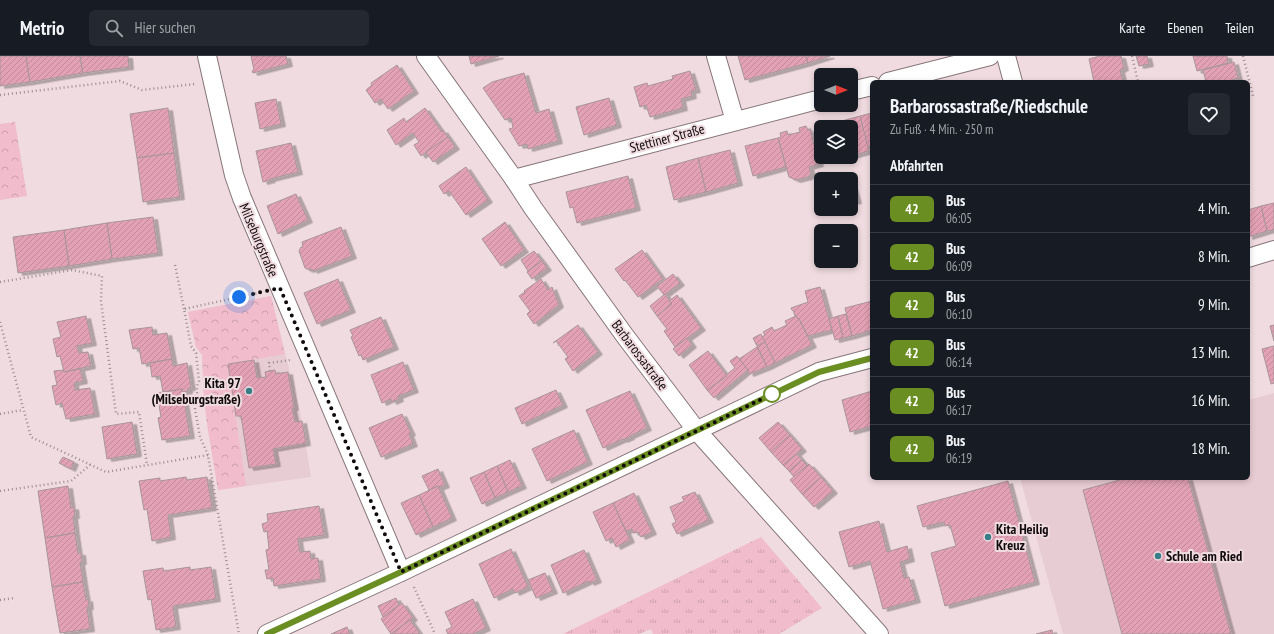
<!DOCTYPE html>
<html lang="de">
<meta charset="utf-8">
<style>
body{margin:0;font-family:"PT Sans Narrow",sans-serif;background:#242831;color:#f1f3f6;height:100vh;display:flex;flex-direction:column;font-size:15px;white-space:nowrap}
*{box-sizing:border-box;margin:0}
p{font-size:13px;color:#9ea1a6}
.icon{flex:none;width:22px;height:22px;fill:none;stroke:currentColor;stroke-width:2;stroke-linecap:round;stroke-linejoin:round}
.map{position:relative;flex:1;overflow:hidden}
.drawer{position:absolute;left:870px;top:24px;width:380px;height:400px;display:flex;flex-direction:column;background:#171b24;border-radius:6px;box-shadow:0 2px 6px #0003}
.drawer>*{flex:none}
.badge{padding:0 8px;border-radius:6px;font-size:14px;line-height:26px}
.needle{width:26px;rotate:90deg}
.tools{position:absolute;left:814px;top:12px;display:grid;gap:8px}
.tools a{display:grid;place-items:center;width:44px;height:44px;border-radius:6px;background:#171b24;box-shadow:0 2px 6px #0003;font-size:20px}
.you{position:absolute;width:20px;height:20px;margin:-10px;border:3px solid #fff;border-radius:50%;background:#1a73e8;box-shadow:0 0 0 6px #1a73e833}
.map>.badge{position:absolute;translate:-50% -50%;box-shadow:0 0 0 2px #fff}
h2{padding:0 20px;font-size:15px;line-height:36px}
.round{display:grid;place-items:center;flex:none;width:42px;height:42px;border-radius:6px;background:#242831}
.overview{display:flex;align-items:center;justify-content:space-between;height:68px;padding:0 20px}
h1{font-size:19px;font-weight:700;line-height:30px}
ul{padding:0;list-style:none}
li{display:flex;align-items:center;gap:12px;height:48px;padding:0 20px;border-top:1px solid #363941}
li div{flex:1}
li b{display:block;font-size:15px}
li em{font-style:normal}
li .badge{min-width:44px;font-weight:700;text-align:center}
header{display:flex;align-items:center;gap:24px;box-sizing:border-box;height:56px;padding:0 20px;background:#171b24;border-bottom:1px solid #363941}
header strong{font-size:19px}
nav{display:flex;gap:22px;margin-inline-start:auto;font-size:14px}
.search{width:280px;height:36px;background:#242831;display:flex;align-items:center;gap:10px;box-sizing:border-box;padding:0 14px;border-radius:6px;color:#9ea1a6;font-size:15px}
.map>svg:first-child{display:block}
.built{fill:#e8ccd3}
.grass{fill:url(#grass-tufts)}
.forest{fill:url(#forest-crowns)}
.building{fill:url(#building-hatch);stroke:#a8959a;filter:url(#shadow)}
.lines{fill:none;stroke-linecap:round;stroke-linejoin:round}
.minor-casing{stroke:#87757a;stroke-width:20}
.path{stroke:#9c8d91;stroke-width:2.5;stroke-dasharray:1 3;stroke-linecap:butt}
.minor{stroke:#fff;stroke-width:18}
.line-casing{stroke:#fff;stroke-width:9}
.line{stroke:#6b8e23;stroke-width:6}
.walk{stroke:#100a0c;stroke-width:4;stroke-dasharray:0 7.2}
.poi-dot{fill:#377e89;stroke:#efdbe0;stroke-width:1.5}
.stop-dot{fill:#fff;stroke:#6b8e23;stroke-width:2}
.labels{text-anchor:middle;stroke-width:4;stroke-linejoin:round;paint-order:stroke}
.street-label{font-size:14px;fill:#100a0c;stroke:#efdbe0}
.poi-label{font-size:14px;font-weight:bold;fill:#100a0c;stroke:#efdbe0;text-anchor:start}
</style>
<header>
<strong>Metrio</strong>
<div class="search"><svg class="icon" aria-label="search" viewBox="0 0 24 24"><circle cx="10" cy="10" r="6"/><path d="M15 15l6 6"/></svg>Hier suchen</div>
<nav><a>Karte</a><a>Ebenen</a><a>Teilen</a></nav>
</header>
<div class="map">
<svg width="1274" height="578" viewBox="0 0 1274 578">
<defs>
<pattern id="grass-tufts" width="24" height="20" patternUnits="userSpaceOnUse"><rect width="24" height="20" fill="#f1bccb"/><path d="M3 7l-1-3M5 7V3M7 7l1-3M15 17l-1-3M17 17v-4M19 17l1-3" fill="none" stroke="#cea0ad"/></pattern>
<pattern id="forest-crowns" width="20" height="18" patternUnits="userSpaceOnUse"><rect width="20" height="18" fill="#f1bccb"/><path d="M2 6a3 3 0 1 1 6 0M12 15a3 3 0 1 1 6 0" fill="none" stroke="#cea0ad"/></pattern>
<pattern id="building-hatch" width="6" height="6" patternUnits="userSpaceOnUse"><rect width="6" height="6" fill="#e2a1b4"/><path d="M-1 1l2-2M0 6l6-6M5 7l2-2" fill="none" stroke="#c1899a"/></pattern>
<filter id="shadow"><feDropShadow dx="4.5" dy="2.5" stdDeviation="0" flood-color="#0004"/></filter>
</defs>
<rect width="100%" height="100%" fill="#efdbe0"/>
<g class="built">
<polygon points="271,240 302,365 311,421 218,434 208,374 204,344 202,299 196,291 188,256"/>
<polygon points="1274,337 1274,578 1063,578 1020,422 1248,422 1248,344"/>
</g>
<polygon class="grass" points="761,481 822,552 779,578 653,578 651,573 639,578 563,578"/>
<g class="forest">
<polygon points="15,66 27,140 0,144 0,68"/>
<polygon points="271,240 285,298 228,308 246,430 218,434 208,374 204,344 202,299 196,291 188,256"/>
</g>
<g class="building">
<polygon points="0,0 26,0 30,26 0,30"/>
<polygon points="26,0 80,0 83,17 30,26"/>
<polygon points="80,0 128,0 129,11 83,17"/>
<polygon points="251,0 286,0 288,8 253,17 252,15 254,14"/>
<polygon points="469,0 499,0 471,8"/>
<polygon points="738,0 806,0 808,7 745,24"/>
<polygon points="806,0 830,0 808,7"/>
<polygon points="1100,0 1121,0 1124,12 1120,14 1123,26 1092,26 1094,26 1089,3"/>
<polygon points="1136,0 1147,0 1149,8 1139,10"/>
<polygon points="1193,0 1227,0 1228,7 1197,15"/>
<polygon points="1234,6 1238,22 1232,24 1233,26 1206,26 1203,14"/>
<polygon points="397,9 414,35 388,53 381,43 375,47 366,34 372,29 371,27"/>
<polygon points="690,15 696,34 691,35 692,40 681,43 683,52 650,61 646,49 640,51 634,31 647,27 648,30 673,23 672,20"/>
<polygon points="524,17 536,57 549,53 558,85 528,93 527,88 519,90 509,73 513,72 511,62 505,64 483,32 492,26"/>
<polygon points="609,42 617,69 584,79 576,51"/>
<polygon points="276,43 281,68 260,73 255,47"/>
<polygon points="168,52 174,97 137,102 130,58"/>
<polygon points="425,52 442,76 443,74 448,81 421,100 414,89 419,86 413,77 396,89 387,74 404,62 406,66"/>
<polygon points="872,57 872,90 867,91 860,60"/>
<polygon points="860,60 869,95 851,100 851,71 828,71 827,69"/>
<polygon points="806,70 808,74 810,73 819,108 809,111 811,117 808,121 796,124 789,121 778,82 781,81 780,77 787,75 788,79 800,76 799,72"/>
<polygon points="448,81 455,91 433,106 426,96"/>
<polygon points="778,82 786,111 753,120 745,90"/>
<polygon points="291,87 298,116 270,123 271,124 263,126 256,95"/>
<polygon points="730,94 738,127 706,136 698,102"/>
<polygon points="174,97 180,141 143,146 137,102"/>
<polygon points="698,102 706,136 674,144 666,111"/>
<polygon points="466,111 488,144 466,159 449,135 444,138 439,130"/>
<polygon points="628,120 636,152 577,167 573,151 570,152 566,136"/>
<polygon points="851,127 852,127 857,145 851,146"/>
<polygon points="296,138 308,164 278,178 267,150"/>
<polygon points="1274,147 1274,174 1267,175 1261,150"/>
<polygon points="1261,150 1267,175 1248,181 1248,154"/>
<polygon points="153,161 158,197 112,203 107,167"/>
<polygon points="505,166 524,194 501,210 482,183"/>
<polygon points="107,167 112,203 69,210 64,174"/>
<polygon points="341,171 352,200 313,215 312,213 309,214 305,212 299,195 301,191 303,191 302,186"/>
<polygon points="64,174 69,210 18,217 13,181"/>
<polygon points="642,194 663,223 638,241 625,224 624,225 615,213"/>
<polygon points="534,195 542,205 528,215 521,204"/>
<polygon points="542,205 547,212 532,223 527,216"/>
<polygon points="673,218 680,227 664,239 657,230"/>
<polygon points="338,223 351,254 317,268 304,237"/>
<polygon points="541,223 548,234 552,231 559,249 534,268 527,258 530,255 519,240 525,236 524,235"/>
<polygon points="820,231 832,274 808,280 799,263 798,263 796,260 795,260 793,254 792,254 791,252 808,246 805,235"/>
<polygon points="665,238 672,248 657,260 650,250"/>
<polygon points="677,239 701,272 675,291 664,275 667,273 657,260 672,248 669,245"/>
<polygon points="872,245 872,274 852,280 845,252"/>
<polygon points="846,258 852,280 843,282 838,260"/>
<polygon points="86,260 92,287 77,290 79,297 88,296 91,310 64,316 60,300 57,301 53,283 61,281 57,266"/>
<polygon points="796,260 798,263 799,263 812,289 775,307 762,281 765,279 763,276 772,271 774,275 787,269 785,265"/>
<polygon points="838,260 843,282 835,284 829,263"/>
<polygon points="381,261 394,291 363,304 361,299 359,300 351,281 353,280 350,274"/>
<polygon points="578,269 598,296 573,315 565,303 568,301 556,285 553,287"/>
<polygon points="1274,269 1274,285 1270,270"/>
<polygon points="152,271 153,279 167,277 172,303 142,308 139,292 133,293 129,274"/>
<polygon points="761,278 765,286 757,290 753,282"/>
<polygon points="687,282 692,289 679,300 673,293"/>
<polygon points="765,286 775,307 767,311 757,290"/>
<polygon points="1274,290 1274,327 1271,328 1262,293"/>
<polygon points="757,291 767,311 749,318 748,314 739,303"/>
<polygon points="708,295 727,320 707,334 689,309"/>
<polygon points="737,300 748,314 714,342 707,334 727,320 726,319 735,312 730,305"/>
<polygon points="172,303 173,310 187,307 191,332 188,332 188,335 182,336 182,333 163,336 160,320 152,321 150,307"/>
<polygon points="254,304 257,322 266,321 265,316 275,314 276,318 288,316 294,352 292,352 295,366 302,365 306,387 273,393 276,408 249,412 241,360 236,360 228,308"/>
<polygon points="403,306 414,334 398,340 399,343 392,346 391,343 382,347 371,319"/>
<polygon points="80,313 83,325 74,327 75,334 90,332 95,358 66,363 62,347 56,349 52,330 57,329 54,315 63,314 64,316"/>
<polygon points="182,333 190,380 162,384 158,362 161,361 157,337"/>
<polygon points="556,334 563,349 522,368 515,352"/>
<polygon points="630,335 647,372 630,380 630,381 623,384 623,383 603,392 586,354"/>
<polygon points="872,335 872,370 850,376 842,344"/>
<polygon points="402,358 411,377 409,378 413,388 381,401 369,372"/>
<polygon points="132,366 137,398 107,403 102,371"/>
<polygon points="778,366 790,379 771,396 759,382"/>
<polygon points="574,374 588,406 547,425 532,393"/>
<polygon points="790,379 802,393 783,409 771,396"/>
<polygon points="797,398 802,404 789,415 783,409"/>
<polygon points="63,401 74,406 71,413 59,407"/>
<polygon points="510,404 522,430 508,436 497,410"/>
<polygon points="802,404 807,409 794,421 789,415"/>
<polygon points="809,408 821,421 802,438 790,424"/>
<polygon points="497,410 508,436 495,442 484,416"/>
<polygon points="438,413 445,429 438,432 438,430 429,434 422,420"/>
<polygon points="484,416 495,442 482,448 470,422"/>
<polygon points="186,421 187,424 207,421 212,452 168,459 171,481 152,485 147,453 144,454 139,425 160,422 160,425"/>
<polygon points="821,421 833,435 814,451 802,438"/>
<polygon points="1127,422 1188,422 1231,578 1122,578 1083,434"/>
<polygon points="1008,425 1035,526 945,550 931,497 956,490 950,469 945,470 944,466 923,471 917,450"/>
<polygon points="68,430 71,452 74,451 75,460 73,460 75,477 45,482 38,435"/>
<polygon points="438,430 452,462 433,471 419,439"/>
<polygon points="695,436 709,464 677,478 672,468 676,466 670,451 684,445 682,441"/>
<polygon points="634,437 652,476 641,481 638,476 634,477 632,473 626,475 613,447"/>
<polygon points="419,439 433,471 416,479 401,447"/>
<polygon points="613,447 630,484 616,491 612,482 606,485 593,456"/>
<polygon points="319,450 324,479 298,483 300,496 310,495 311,503 318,502 321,523 274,530 273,522 267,523 265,514 269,514 266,494 269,493 267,475 264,476 262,468 268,466 267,458"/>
<polygon points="879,465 887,496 907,490 910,503 900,506 904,522 909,521 916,544 883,553 870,505 849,511 839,476"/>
<polygon points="75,477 78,497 81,497 82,506 80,506 83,526 52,531 45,482"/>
<polygon points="511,493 528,531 515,537 513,533 494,542 479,508"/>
<polygon points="584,494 597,524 590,527 589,525 563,537 551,509"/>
<polygon points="190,511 190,514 211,511 216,543 173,550 176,571 156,574 151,543 148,544 143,515 163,512 164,515"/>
<polygon points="545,517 553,535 536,542 528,524"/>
<polygon points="83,526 86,544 88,543 89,551 87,551 90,573 60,577 52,531"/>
<polygon points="396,542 399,549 383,561 378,550"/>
<polygon points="473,543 486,572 473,578 448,578 446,574 452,571 445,556"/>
<polygon points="402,547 413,562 391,578 381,563"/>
<polygon points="410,564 420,578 391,578"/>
<polygon points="347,571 350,578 331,578"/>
<polygon points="1052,574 1053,578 1036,578"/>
</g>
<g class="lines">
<defs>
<g id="minor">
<polyline points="207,0 234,119 242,142 401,516"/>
<polyline points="426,0 514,123 533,152 625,280 697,375 879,578"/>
<polyline points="716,0 735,65"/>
<polyline points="1006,0 1013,26"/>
<polyline points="888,26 990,0"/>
<polyline points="851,35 872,30"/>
<polyline points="514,123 821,43"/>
<polyline points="1248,202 1274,194"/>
<polyline points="267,578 401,516 819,316 872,302"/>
</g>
</defs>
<use href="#minor" class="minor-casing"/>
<g class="path">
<polyline points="1132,0 1138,26"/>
<polyline points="1243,0 1253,40"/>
<polyline points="0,39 120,25 142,34 195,28"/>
<polyline points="175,209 184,253"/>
<polyline points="0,226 72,214 102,220 101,245 116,358 139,356 147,409"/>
<polyline points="0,266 31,381 106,416 208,399 239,578"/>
<polyline points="270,315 269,307 291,304"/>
<polyline points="0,358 23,354"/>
<polyline points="208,399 200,381 195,353 197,337 197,330 199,325 196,297 191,290 184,253 263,236"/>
<polyline points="0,435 71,425 90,409"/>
<polyline points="414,531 435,578"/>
<polyline points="0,544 15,542"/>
</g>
<use href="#minor" class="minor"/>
</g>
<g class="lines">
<defs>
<polyline id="line" points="267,578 401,516 819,316 872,302"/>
</defs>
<use href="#line" class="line-casing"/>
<use href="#line" class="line"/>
<polyline class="walk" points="239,241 280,232 401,516 713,367 772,338"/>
</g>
<g class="poi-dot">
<circle cx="249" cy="335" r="4"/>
<circle cx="988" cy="481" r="4"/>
<circle cx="1158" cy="500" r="4"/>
</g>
<circle class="stop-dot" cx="772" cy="338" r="8"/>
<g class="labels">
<g class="street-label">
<text transform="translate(667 82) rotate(-15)" y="5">Stettiner Straße</text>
<text transform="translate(259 184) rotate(67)" y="5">Milseburgstraße</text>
<text transform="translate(640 299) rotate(53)" y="5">Barbarossastraße</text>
</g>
<g class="poi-label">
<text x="241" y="332" text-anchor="end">Kita 97<tspan x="241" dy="16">(Milseburgstraße)</tspan></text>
<text x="996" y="478">Kita Heilig<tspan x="996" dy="16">Kreuz</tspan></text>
<text x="1166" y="505">Schule am Ried</text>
</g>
</g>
</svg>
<div class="tools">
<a><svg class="needle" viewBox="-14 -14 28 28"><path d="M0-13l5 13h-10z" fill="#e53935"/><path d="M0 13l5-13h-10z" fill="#9ea1a6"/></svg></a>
<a><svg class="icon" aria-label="layers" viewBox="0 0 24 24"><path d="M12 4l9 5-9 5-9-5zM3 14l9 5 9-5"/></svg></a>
<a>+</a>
<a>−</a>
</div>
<div class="you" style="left:239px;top:241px"></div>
<section class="drawer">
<div class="overview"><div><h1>Barbarossastraße/Riedschule</h1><p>Zu Fuß · 4 Min. · 250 m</p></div><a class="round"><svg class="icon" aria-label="heart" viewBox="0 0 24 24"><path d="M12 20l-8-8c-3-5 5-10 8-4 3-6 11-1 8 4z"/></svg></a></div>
<h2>Abfahrten</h2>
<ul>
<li><span class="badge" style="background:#6b8e23;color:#fff">42</span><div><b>Bus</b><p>06:05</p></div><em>4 Min.</em></li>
<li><span class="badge" style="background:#6b8e23;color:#fff">42</span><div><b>Bus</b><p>06:09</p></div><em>8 Min.</em></li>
<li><span class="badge" style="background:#6b8e23;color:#fff">42</span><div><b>Bus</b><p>06:10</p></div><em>9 Min.</em></li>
<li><span class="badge" style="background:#6b8e23;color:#fff">42</span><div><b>Bus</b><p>06:14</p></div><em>13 Min.</em></li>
<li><span class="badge" style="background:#6b8e23;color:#fff">42</span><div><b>Bus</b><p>06:17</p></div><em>16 Min.</em></li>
<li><span class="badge" style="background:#6b8e23;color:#fff">42</span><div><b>Bus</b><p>06:19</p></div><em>18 Min.</em></li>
</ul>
</section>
</div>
